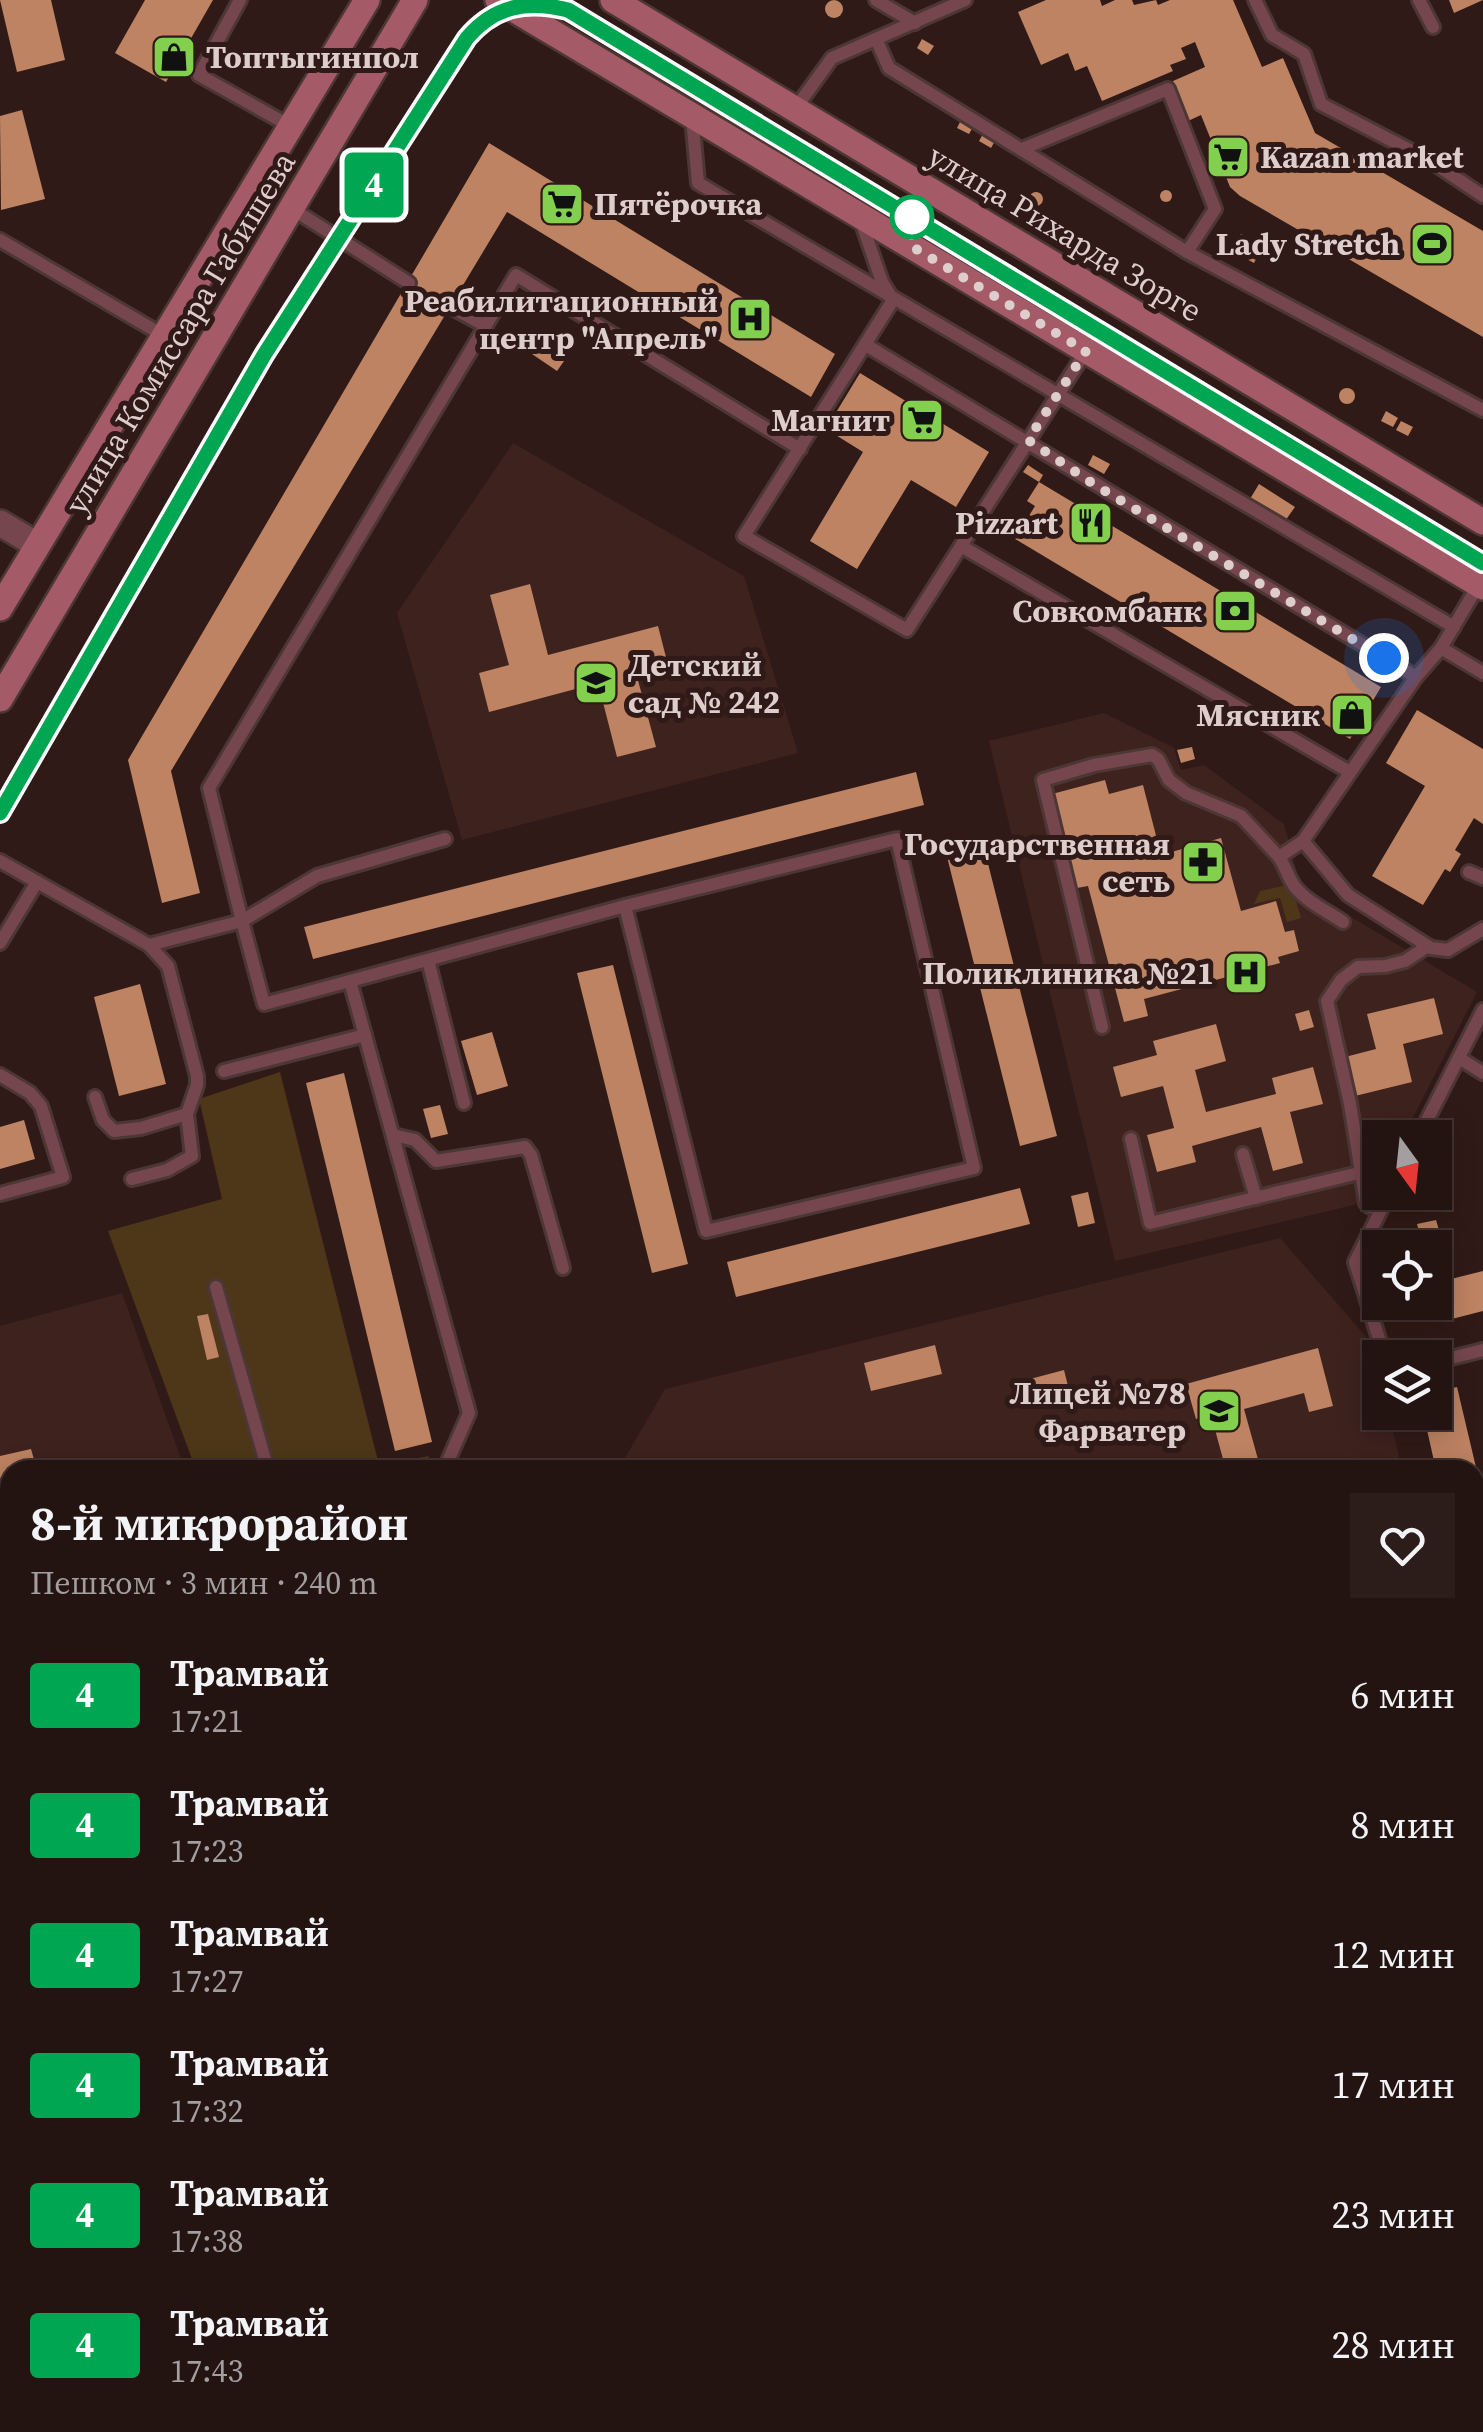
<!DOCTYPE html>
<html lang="ru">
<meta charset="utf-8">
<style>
body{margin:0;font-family:"Source Serif 4",serif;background:#2c1d1a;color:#f1f3f6;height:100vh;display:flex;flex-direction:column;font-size:38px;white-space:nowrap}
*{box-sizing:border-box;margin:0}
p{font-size:32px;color:#a39e9f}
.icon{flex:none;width:55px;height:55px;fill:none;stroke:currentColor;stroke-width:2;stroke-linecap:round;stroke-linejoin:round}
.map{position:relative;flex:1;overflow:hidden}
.details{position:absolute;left:0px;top:1460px;width:1485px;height:972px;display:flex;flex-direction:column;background:#241411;border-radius:30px 30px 0 0;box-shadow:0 5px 25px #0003,0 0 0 2px #413331}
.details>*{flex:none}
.badge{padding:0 20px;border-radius:8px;font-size:35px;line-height:65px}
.needle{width:65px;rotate:165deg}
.buttons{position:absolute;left:1362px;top:1120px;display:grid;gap:20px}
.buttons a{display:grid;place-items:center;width:90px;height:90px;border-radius:0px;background:#241411;box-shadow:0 5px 25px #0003,0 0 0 2px #413331;font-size:50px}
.you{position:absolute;width:50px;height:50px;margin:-25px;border:8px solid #fff;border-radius:50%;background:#1a73e8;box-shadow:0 0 0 15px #1a73e833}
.map>.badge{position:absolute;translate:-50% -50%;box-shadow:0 0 0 5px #fff}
.round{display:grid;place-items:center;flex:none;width:105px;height:105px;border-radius:0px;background:#2c1d1a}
.summary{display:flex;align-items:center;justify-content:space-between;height:170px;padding:0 30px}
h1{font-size:48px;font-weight:700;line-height:75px}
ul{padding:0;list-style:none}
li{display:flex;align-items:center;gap:30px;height:130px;padding:0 30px}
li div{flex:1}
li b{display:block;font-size:38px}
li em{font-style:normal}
li .badge{min-width:110px;font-weight:700;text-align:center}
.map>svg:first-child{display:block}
.built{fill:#3e221e}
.green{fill:#4e3718}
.building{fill:#bd8362}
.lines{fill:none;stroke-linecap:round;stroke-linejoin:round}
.lane-casing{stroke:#4c3734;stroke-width:18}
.street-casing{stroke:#4c3734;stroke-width:30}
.secondary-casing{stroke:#4c3734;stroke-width:30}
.lane{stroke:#76464e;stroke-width:12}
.street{stroke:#76464e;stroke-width:25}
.secondary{stroke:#a55a67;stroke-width:25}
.tram{stroke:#897673;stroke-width:2.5}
.line-casing{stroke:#fff;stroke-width:22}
.line{stroke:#00a651;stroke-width:15}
.walk{stroke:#ddcdcb;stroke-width:10;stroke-dasharray:0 18}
.stop-dot{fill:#fff;stroke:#00a651;stroke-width:5}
.labels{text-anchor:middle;stroke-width:10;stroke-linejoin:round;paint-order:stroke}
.poi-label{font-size:32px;font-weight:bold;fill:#ddcdcb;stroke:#301a17;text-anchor:end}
.street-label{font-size:32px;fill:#ddcdcb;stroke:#301a17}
</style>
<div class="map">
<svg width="1483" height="2432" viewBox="0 0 1483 2432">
<rect width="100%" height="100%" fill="#301a17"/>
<g class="built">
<polygon points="513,443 744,576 798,753 462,840 397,613"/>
<polygon points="1104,713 1174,748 1181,770 1204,765 1284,824 1301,887 1477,992 1403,1137 1380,1138 1380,1183 1371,1201 1115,1261 989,741"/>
<polygon points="1280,1238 1369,1340 1380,1378 1380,1412 1389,1413 1402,1470 618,1470 665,1389"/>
<polygon points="122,1293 185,1470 10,1470 10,1700 0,1702 0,1326"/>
<polygon points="952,2423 952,2422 1179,2423 1142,2432 955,2432"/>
</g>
<g class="green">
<polygon points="1283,886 1295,897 1301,918 1287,922 1280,898 1254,904 1260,891"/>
<polygon points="280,1072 379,1465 429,1456 425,1470 196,1470 108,1231 222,1199 199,1099"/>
</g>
<g class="building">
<circle cx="834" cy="9" r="9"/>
<polygon points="0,0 51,0 65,60 17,72"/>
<polygon points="145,0 213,0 166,82 115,53"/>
<polygon points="1046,0 1100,0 1102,6 1115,0 1132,0 1134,5 1156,0 1158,5 1170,0 1233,0 1262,67 1283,58 1315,133 1483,231 1483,337 1240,196 1230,187 1201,115 1188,121 1173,81 1205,67 1195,42 1181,48 1186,59 1170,65 1173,71 1102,101 1087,66 1075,71 1068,53 1041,65 1018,12"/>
<polygon points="1449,0 1483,0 1454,13"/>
<polygon points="922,39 934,46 928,55 917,48"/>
<polygon points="22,110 45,199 1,210 0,116"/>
<polygon points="962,118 974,125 969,134 957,128"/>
<polygon points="984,132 996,139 991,148 979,141"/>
<polygon points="489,143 835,354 811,397 507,212 171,771 200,893 162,903 128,760"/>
<circle cx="1166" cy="196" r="6"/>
<circle cx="1036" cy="199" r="7"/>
<polygon points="1241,234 1263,246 1254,263 1232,251"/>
<polygon points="540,335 569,354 557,371 529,352"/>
<polygon points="860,373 989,452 956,507 911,480 857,569 810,541 863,452 826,429"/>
<circle cx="1347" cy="396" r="8"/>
<polygon points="1386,411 1398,418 1393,427 1381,421"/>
<polygon points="1401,421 1413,427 1408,436 1396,430"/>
<polygon points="1093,455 1110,464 1104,474 1088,465"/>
<polygon points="1028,465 1043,475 1039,482 1023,472"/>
<polygon points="1039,482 1381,687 1350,739 1015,539 1035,506 1027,501"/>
<polygon points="1259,484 1295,507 1285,521 1250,499"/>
<polygon points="530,584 548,655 658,626 668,665 636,673 656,747 617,757 598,683 489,712 479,673 509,665 490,595"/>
<polygon points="1417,710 1483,749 1483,824 1474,818 1455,850 1461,854 1450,872 1445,869 1423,905 1372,876 1425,786 1386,763"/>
<polygon points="1192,747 1195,759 1181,763 1177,750"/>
<polygon points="916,772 924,805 313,959 304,927"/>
<polygon points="1105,780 1109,794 1143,785 1161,855 1221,838 1241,911 1276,901 1285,932 1294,930 1299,951 1278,957 1280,963 1144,999 1148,1016 1124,1022 1088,886 1077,888 1052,794"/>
<polygon points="981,836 1057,1136 1020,1146 944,845"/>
<polygon points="613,965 688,1264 652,1273 577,973"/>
<polygon points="140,984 166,1084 119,1096 94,997"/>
<polygon points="1434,998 1443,1034 1403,1044 1412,1082 1355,1096 1345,1057 1376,1049 1367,1014"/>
<polygon points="1309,1010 1314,1027 1300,1031 1295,1014"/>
<polygon points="1216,1024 1226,1061 1195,1070 1206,1112 1276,1094 1272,1078 1313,1067 1323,1104 1290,1112 1303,1163 1273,1171 1261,1127 1192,1146 1196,1162 1157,1172 1147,1135 1174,1128 1163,1086 1121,1097 1113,1067 1157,1055 1153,1041"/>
<polygon points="492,1032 508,1086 477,1095 461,1041"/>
<polygon points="344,1073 432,1442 395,1451 306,1083"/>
<polygon points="440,1105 448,1134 431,1138 423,1109"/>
<polygon points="24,1120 35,1159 0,1169 0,1127"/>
<polygon points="1020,1188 1030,1224 736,1297 727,1262"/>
<polygon points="1088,1192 1095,1223 1078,1227 1071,1196"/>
<polygon points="1436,1220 1439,1230 1420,1235 1417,1224"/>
<polygon points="1483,1271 1483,1311 1440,1322 1435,1283"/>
<polygon points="208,1314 219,1357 207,1360 197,1316"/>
<polygon points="935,1345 942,1374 871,1391 864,1363"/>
<polygon points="1318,1348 1333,1406 1309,1412 1304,1393 1244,1409 1261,1470 1226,1470 1211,1415 1196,1419 1186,1384"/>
<polygon points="1064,1370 1069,1390 1020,1403 1015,1383"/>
<polygon points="1457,1387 1483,1497 1481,1667 1475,1639 1475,1470 1436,1470 1423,1412 1435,1412 1435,1392"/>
<polygon points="1380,1403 1380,1412 1389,1412 1392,1421 1377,1424 1372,1405"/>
<polygon points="31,1449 37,1470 10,1470 9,1525 0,1489 0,1456"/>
<polygon points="10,1533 10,1575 0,1577 0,1535"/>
<polygon points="10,1739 10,1776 0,1779 0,1741"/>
<polygon points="10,1839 10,1887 0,1890 0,1841"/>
<polygon points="1483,2089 1483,2166 1475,2179 1475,2103"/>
<polygon points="0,2109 10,2115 10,2160 0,2154"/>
<polygon points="458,2422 501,2422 503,2432 460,2432"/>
<polygon points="582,2422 682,2422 685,2432 664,2432 662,2426 640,2432 584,2432"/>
<polygon points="1281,2422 1296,2422 1309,2432 1276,2432"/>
</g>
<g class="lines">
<defs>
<g id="lane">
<polyline points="240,0 199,75 290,126"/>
<polyline points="876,0 915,23"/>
<polyline points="1255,0 1272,35 1304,54 1321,104 1429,160 1483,196"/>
<polyline points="1419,0 1433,27"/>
<polyline points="876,39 889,68 1187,252 1483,410"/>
<polyline points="795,109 832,58 965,0"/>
<polyline points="692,117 698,183 1454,627"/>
<polyline points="1022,149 1168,89 1215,209 1187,252"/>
<polyline points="291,208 409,283"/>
<polyline points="860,218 882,282 893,300 744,536 907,630 1086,351"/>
<polyline points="0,240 166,337"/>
<polyline points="449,306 486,326"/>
<polyline points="866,345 1416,677"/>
<polyline points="961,546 1348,771"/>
<polyline points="1479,584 1441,648 1483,673"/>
<polyline points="1303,841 1348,895 1431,948 1448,950 1483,929"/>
<path d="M1279,857c7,10 9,21 16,30 12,15 32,24 48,35"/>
<polyline points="0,861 149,945 242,921 209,788 516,275 800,449"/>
<polyline points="1469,872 1483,878"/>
<polyline points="0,943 37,882"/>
<polyline points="428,960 464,1103"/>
<polyline points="350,981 625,906 897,839 974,1168 706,1231 625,906"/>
<polyline points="1102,1027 1043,780 1094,765 1152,755 1158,759 1169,780 1186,793 1241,816 1279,857 1303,841 1416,677 1441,648"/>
<polyline points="1459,1058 1483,1073"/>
<polyline points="224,1071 365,1035"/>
<polyline points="0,1075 30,1093 41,1106 63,1177 0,1194"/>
<polyline points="95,1097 103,1120 114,1131 141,1128 187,1114"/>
<polyline points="393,1135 415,1140 436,1161 525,1147 531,1155 563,1268"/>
<polyline points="1418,1138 1483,1010"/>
<polyline points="1131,1139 1150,1223 1359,1173"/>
<polyline points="1243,1154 1256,1198"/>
<polyline points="132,1179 167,1170 192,1156 187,1114 197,1085 197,1076 168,966 149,945"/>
<polyline points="1385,1204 1370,1207 1366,1203 1350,1104 1327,1001 1341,980 1358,967 1385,966 1405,961 1428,946"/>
<polyline points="216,1287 268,1470"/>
<polyline points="1385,1358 1355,1262 1390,1192"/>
<polyline points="1435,1362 1483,1350"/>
<polyline points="444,1470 469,1413 350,981 264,1004 242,921 317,876 445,839"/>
<polyline points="0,1664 10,1663"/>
<polyline points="0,1802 10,1799"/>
<polyline points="1475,1879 1483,1877"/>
<polyline points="1475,2040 1483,2027"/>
<polyline points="0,2071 10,2078"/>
<polyline points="0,2185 10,2191"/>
<polyline points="423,2422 432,2432"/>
<polyline points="572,2422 575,2432"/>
<polyline points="728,2422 733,2432"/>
<polyline points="1334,2422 1349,2432"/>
<polyline points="877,2432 908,2422"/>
<polyline points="1229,2432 1234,2422"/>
</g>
<polyline id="street" points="0,523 37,545"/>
<g id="secondary">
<polyline points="498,0 1483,587"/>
<polyline points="613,0 1483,522"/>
<polyline points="0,608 367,0"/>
<polyline points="0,699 415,0"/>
<polyline points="0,2277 10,2283"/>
<polyline points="238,2422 253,2432"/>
</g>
</defs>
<use href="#lane" class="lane-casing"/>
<use href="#street" class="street-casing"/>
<use href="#secondary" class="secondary-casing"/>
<use href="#lane" class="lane"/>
<use href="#street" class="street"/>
<use href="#secondary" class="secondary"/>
<path class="tram" d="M0,813l264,-458 203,-317c28,-33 61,-38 102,-28l914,552"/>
</g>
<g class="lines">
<defs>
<path id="line" d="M0,813l264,-458 203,-317c28,-33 61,-38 101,-28l915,553"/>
</defs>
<use href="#line" class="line-casing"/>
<use href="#line" class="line"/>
<polyline class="walk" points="912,217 911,246 1086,351 1028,440 1095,485 1384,658"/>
</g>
<defs>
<symbol id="shop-square" viewBox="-11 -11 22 22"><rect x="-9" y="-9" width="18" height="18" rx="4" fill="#83d04e" stroke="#301a17"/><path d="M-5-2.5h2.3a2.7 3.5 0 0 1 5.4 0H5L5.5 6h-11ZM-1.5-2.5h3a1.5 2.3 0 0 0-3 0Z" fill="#111"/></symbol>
<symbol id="supermarket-square" viewBox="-11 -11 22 22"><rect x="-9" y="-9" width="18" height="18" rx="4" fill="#83d04e" stroke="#301a17"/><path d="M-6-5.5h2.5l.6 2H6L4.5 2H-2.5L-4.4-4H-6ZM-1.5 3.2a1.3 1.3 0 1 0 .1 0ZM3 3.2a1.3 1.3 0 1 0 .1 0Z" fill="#111"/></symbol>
<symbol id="stadium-square" viewBox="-11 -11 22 22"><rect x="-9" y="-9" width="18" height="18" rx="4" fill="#83d04e" stroke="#301a17"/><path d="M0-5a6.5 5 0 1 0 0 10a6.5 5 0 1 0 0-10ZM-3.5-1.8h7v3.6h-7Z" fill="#111"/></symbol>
<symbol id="hospital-square" viewBox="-11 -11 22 22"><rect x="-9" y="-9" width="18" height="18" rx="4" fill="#83d04e" stroke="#301a17"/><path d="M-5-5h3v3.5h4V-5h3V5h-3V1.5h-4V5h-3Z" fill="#111"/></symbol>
<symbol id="restaurant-square" viewBox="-11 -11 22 22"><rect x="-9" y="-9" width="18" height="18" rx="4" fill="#83d04e" stroke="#301a17"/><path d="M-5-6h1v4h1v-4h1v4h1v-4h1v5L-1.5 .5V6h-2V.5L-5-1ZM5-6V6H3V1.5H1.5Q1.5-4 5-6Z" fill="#111"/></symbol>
<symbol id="bank-square" viewBox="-11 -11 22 22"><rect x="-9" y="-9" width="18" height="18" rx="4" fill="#83d04e" stroke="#301a17"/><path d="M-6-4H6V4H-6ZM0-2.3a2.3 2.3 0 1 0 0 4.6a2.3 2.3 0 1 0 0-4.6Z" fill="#111"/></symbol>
<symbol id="school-square" viewBox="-11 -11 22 22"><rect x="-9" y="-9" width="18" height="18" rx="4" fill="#83d04e" stroke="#301a17"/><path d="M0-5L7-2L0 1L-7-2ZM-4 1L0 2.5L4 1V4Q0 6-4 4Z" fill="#111"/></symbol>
<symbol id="pharmacy-square" viewBox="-11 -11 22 22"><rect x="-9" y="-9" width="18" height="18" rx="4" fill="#83d04e" stroke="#301a17"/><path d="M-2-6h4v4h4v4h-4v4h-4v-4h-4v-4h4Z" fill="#111"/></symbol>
</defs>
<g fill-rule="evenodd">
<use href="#shop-square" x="149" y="32" width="50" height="50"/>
<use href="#supermarket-square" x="1203" y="132" width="50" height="50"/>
<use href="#supermarket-square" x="537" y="179" width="50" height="50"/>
<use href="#stadium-square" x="1407" y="219" width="50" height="50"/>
<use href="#hospital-square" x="725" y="294" width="50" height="50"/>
<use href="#supermarket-square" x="897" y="395" width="50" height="50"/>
<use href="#restaurant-square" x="1066" y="498" width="50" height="50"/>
<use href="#bank-square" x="1210" y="586" width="50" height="50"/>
<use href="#school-square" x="571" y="658" width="50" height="50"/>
<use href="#shop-square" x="1327" y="690" width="50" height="50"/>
<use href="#pharmacy-square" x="1178" y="837" width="50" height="50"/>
<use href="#hospital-square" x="1221" y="948" width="50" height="50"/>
<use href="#school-square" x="1194" y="1386" width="50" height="50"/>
</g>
<circle class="stop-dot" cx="912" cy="217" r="20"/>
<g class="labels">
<g class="poi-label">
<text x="206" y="68" text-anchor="start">Топтыгинпол</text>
<text x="1260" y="168" text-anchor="start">Kazan market</text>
<text x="594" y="215" text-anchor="start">Пятёрочка</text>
<text x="1400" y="255">Lady Stretch</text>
<text x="718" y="312">Реабилитационный<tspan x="718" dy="37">центр "Апрель"</tspan></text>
<text x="890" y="431">Магнит</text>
<text x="1058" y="534">Pizzart</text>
<text x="1202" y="622">Совкомбанк</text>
<text x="628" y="676" text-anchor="start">Детский<tspan x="628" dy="37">сад № 242</tspan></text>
<text x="1320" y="726">Мясник</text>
<text x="1170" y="855">Государственная<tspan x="1170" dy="37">сеть</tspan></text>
<text x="1214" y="984">Поликлиника №21</text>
<text x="1186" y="1404">Лицей №78<tspan x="1186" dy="37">Фарватер</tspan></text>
</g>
<g class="street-label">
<text transform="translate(1065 233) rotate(31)" y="11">улица Рихарда Зорге</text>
<text transform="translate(180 333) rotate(-59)" y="11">улица Комиссара Габишева</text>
</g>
</g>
</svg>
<div class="buttons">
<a><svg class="needle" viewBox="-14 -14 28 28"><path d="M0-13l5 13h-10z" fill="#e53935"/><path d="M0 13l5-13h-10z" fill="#a39e9f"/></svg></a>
<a><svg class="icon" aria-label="locate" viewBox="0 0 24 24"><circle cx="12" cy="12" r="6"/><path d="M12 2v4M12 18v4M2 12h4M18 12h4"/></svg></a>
<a><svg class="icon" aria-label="layers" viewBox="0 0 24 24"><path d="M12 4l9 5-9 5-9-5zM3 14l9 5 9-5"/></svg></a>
</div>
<div class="you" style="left:1384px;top:658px"></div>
<b class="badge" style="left:374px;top:185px;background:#00a651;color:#fff">4</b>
<section class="details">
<div class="summary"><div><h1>8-й микрорайон</h1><p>Пешком · 3 мин · 240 m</p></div><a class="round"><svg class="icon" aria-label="heart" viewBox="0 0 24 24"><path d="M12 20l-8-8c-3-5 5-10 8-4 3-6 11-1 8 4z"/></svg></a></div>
<ul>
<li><span class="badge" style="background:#00a651;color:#fff">4</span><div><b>Трамвай</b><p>17:21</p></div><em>6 мин</em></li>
<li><span class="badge" style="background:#00a651;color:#fff">4</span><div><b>Трамвай</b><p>17:23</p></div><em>8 мин</em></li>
<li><span class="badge" style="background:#00a651;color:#fff">4</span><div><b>Трамвай</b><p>17:27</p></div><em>12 мин</em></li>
<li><span class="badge" style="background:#00a651;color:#fff">4</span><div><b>Трамвай</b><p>17:32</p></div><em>17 мин</em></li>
<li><span class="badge" style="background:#00a651;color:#fff">4</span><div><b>Трамвай</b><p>17:38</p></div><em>23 мин</em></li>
<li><span class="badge" style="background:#00a651;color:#fff">4</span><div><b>Трамвай</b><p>17:43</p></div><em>28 мин</em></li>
</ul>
</section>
</div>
